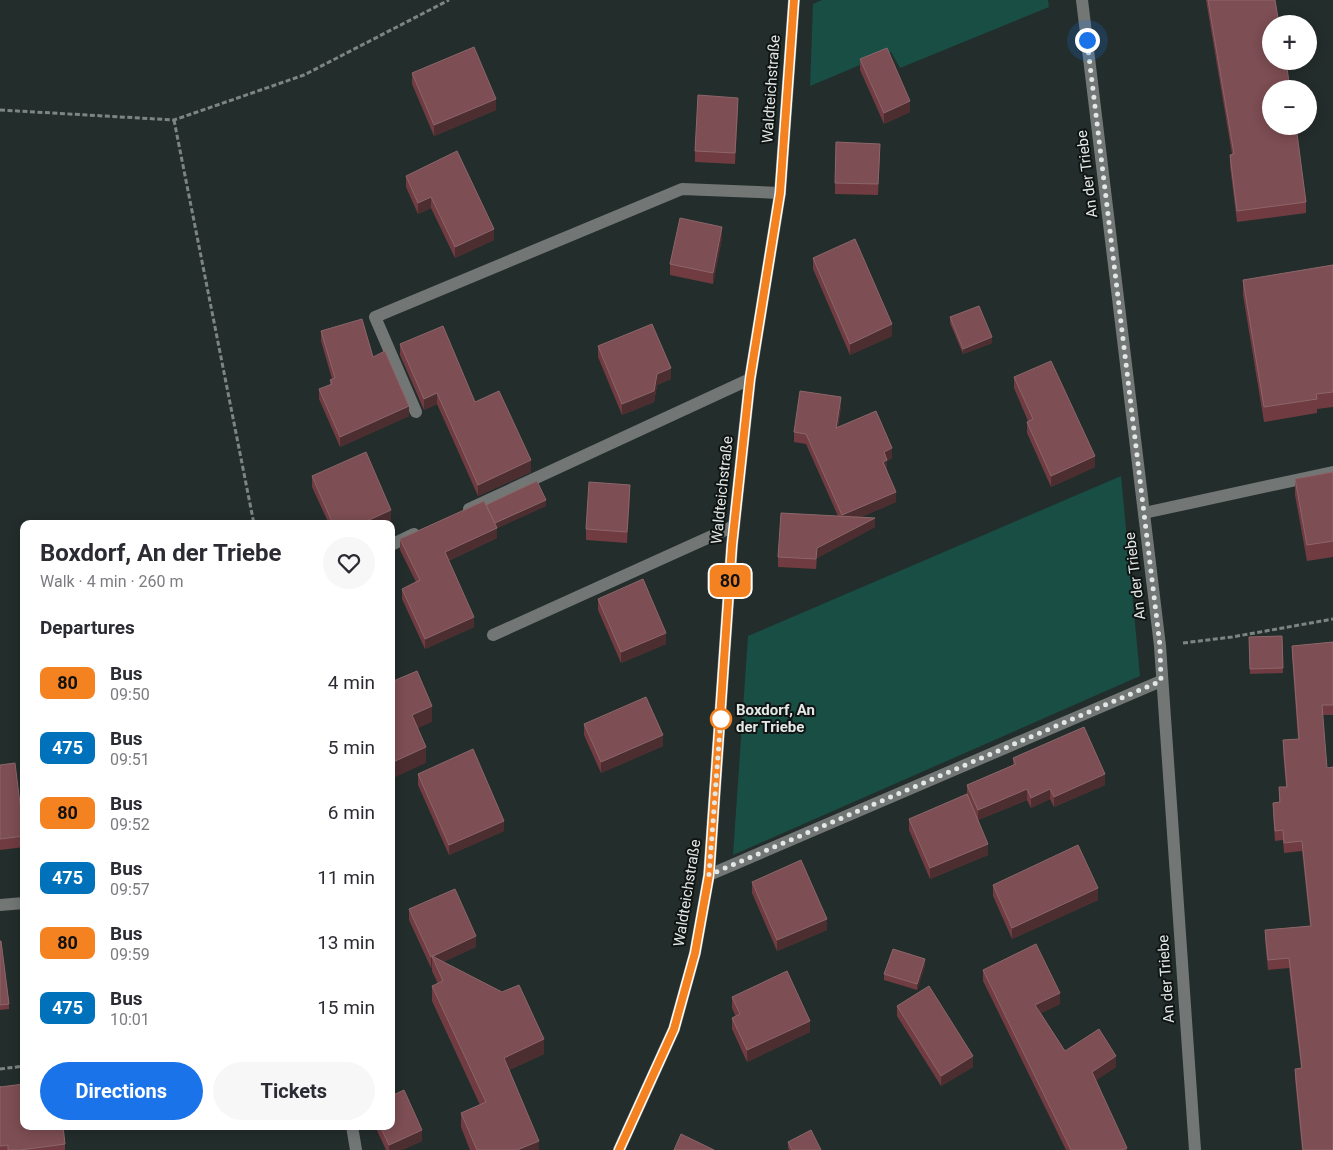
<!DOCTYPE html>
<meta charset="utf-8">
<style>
body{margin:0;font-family:Roboto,sans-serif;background:#f7f7f7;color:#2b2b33;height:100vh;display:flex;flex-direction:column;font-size:19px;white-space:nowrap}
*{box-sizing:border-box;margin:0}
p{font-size:16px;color:#7c7c81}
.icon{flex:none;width:28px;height:28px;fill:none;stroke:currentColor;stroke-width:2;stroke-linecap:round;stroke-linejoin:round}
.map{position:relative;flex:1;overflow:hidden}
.side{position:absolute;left:20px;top:520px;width:375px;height:610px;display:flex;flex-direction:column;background:#fff;border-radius:10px;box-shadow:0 2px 12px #0003}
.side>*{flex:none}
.badge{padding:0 10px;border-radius:8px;font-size:18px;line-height:32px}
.fabs{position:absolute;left:1262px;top:15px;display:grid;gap:10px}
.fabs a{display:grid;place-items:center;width:55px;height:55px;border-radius:50%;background:#fff;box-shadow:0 2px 12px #0003;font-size:25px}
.you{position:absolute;width:25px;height:25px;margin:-12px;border:4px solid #fff;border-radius:50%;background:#1a73e8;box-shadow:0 0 0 8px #1a73e833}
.map>.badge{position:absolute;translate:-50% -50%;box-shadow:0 0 0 2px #fff}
h2{padding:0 20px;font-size:19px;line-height:45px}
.round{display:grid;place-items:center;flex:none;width:52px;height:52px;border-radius:26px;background:#f7f7f7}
.summary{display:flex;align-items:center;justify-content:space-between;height:85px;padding:0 20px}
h1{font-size:24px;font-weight:700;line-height:38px}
.cta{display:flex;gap:10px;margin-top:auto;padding:10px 20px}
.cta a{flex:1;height:58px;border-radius:30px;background:#1a73e8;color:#fff;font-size:20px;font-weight:700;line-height:58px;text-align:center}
.cta a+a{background:#f7f7f7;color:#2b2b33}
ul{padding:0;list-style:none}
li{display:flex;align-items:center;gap:15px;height:65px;padding:0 20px}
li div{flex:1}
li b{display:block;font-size:19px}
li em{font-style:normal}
li .badge{min-width:55px;font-weight:700;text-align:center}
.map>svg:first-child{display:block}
.green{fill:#184e44}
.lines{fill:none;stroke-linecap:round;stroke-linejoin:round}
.path{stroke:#7d8583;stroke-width:3;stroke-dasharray:5 2.5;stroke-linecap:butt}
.minor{stroke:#727776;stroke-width:12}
.wall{fill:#703c41}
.shaded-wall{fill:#4c2e31}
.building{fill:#7d4e53;stroke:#8c666a}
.line-casing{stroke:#fff;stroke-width:11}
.line{stroke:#f58220;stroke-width:8}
.walk{stroke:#e1e8e6;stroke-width:5;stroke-dasharray:0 9}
.stop-dot{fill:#fff;stroke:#f58220;stroke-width:2.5}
.labels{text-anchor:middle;stroke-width:4;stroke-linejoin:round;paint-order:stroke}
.street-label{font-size:15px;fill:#e1e8e6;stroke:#101413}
.stop-label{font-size:15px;font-weight:bold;fill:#e1e8e6;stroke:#101413;text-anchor:start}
</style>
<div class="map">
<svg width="1333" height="1150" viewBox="0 0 1333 1150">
<rect width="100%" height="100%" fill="#232d2b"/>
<g class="green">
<polygon points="822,0 1048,0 1049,7 900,68 891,52 810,86 813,4"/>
<polygon points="1121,476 1140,676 733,855 748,636"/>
</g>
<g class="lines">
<g class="path">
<polyline points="0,110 174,120 304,75 449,0"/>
<polyline points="174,120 254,524"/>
<polyline points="1183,643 1232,637 1333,619"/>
<polyline points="0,1069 24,1066"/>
</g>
<g class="minor">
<polyline points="1082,0 1160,646 1195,1150"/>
<polyline points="416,412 375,317 682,189 780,193"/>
<polyline points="469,509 750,379"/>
<polyline points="1144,513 1333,472"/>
<polyline points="391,545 414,534"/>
<polyline points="493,635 734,526"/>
<polyline points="709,875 1161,681"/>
<polyline points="0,905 24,903"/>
<polyline points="352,1126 356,1150"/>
<polyline points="619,1150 674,1029 695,953 709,875 732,545 750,379 780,193 794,0"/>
</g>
</g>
<g class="wall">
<polygon points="1206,0 1275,0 1306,202 1306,213 1237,222 1230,166 1230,155 1232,154"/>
<polygon points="860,59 910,112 884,124 860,70"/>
<polygon points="412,73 496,110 434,136 412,84"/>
<polygon points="738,109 735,164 695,162 695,151"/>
<polygon points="880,155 878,195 835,194 835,183"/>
<polygon points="406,176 494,240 455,258 431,208 418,214 406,187"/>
<polygon points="722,238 713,284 670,275 670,264"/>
<polygon points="813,258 892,336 850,355 813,269"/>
<polygon points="1333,265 1333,407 1317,409 1317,413 1264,422 1243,295 1243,280"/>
<polygon points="950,317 992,343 963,354 950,323"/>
<polygon points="321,331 373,357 409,416 340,447 319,399 319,389 330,385 330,380 332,379 321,341"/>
<polygon points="400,344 475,402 531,472 478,496 437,404 424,410 400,355"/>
<polygon points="598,346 671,379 657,385 654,402 622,415 598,357"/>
<polygon points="1014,377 1095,467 1051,487 1027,433 1027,422 1028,421 1014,388"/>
<polygon points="841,407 838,427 892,458 887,461 887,470 896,502 861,517 875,527 817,558 816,569 778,567 778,557 838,516 806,444 794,442 794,432"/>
<polygon points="1333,472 1333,557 1307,561 1295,495 1295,479"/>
<polygon points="312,476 391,521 385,524 329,524 312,487"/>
<polygon points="630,496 627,543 586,540 586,529"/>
<polygon points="486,505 546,506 497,528 497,538 448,561 474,627 425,649 402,599 402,589 416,582 400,550 400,539"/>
<polygon points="598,599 666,644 621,663 598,610"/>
<polygon points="1282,636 1283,673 1250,674 1249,637"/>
<polygon points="1333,642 1333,715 1323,715 1333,1150 1302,1150 1295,1079 1295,1069 1301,1068 1289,968 1268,970 1265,940 1265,930 1310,926 1302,851 1284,853 1283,840 1275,841 1273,813 1273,803 1279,802 1279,787 1286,787 1283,751 1283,740 1298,739 1292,656 1292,646"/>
<polygon points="584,724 663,746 601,773 584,735"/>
<polygon points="1013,758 1105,785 1054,807 1050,799 1031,808 1027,800 978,820 988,855 930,879 909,830 909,819 967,795 967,785 1013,765"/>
<polygon points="0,765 24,836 24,847 0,850"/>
<polygon points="418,774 504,831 449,855 418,785"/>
<polygon points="752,882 827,930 777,951 752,893"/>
<polygon points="993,885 1098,900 1012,939 993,896"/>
<polygon points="409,909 476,947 443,962 544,1054 509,1070 539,1150 470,1150 461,1127 461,1113 480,1105 432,1001 432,986 438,984 432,971 432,967 431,968 409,920"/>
<polygon points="0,941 9,1004 9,1009 0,1010"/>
<polygon points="925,965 917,990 884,980 884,974"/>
<polygon points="983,970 1060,1004 1041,1013 1065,1051 1116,1067 1096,1080 1127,1150 1066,1150 983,981"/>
<polygon points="732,997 810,1032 747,1062 732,1029 732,1018 736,1017 732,1008"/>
<polygon points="897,1006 973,1067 941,1086 897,1016"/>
<polygon points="0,1086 65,1144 65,1150 0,1150"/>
<polygon points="151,1126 172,1126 152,1129"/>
<polygon points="375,1126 391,1126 422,1141 402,1150 386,1150"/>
<polygon points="788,1142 821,1150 789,1150 788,1148"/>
</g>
<g class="shaded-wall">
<polygon points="738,98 738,109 735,164 735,153"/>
<polygon points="496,99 496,110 434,136 434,125"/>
<polygon points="910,101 910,112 884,124 884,113"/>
<polygon points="431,197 431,208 418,214 418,203"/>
<polygon points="722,227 722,238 713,284 713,273"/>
<polygon points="494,229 494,240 455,258 455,247"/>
<polygon points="892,324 892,336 850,355 850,344"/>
<polygon points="992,337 992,343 963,354 963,349"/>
<polygon points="671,368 671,379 657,385 654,402 622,415 622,404 657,374"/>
<polygon points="437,393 437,404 424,410 424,399"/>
<polygon points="841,397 841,407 836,437 836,428"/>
<polygon points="409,406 409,416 340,447 340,437"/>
<polygon points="892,448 892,458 887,461 887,470 883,472 884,452"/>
<polygon points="1095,456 1095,467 1051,487 1051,476"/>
<polygon points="531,460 531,472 478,496 478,485"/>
<polygon points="630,485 630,496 627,543 627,532"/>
<polygon points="896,492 896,502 842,525 842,515"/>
<polygon points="546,500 546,506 497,528 497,538 445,562 445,552 494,524"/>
<polygon points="391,510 391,521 385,524 360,524"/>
<polygon points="875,518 875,527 817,558 816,569 817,548"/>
<polygon points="474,617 474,627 425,649 425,639"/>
<polygon points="666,633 666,644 621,663 621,652"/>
<polygon points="432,706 432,722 412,731 412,715"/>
<polygon points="663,735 663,746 601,773 601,762"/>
<polygon points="426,747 426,763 391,779 391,763"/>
<polygon points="1105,774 1105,785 1054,807 1054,797"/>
<polygon points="1027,789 1027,800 978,820 978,810"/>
<polygon points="1050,789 1050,799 1031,808 1031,798"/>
<polygon points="504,821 504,831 449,855 449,845"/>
<polygon points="988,844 988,855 930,879 930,868"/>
<polygon points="1098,888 1098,900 1012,939 1012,928"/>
<polygon points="827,919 827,930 777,951 777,940"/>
<polygon points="476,936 476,947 436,965 432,956 432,967 431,968 431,957"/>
<polygon points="925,959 925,965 917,990 917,984"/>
<polygon points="1060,993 1060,1004 1035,1016 1035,1005"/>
<polygon points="810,1021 810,1032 747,1062 747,1050"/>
<polygon points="544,1039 544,1054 504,1072 504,1058"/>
<polygon points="973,1056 973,1067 941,1086 941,1076"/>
<polygon points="1116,1056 1116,1067 1092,1083 1092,1072"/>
<polygon points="422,1130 422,1141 402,1150 389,1150 389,1145"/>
<polygon points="539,1141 539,1150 517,1150"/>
</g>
<g class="building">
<polygon points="1208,0 1275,0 1279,24 1271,24 1271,61 1286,61 1290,89 1271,89 1271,126 1296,126 1306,202 1237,211 1230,155 1234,154"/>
<polygon points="474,47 496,99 434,125 412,73"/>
<polygon points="887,48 910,101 884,113 860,59"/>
<polygon points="698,95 738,98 735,153 695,151"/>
<polygon points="836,142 880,144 878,184 835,183"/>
<polygon points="457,151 494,229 455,247 431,197 418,203 406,176"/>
<polygon points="680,218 722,227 713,273 670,264"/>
<polygon points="855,239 892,324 850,344 813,258"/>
<polygon points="1333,265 1333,392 1316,394 1317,399 1264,407 1243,280"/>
<polygon points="979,306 992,337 963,349 950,317"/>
<polygon points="362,319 373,357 385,351 409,406 340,437 319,389 332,384 330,380 335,378 321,331"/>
<polygon points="652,324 671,368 657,374 654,391 622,404 598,346"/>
<polygon points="443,326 475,402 499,391 531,460 478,485 437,393 424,399 400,344"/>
<polygon points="1051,361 1095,456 1051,476 1027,422 1033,419 1014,377"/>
<polygon points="800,391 841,397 836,428 876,411 892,448 884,452 887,460 883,462 896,492 842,515 806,434 794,432"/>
<polygon points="366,452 391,510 360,524 333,524 312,476"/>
<polygon points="1333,472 1333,541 1307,545 1295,479"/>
<polygon points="537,481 546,500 495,523 486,505"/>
<polygon points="589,482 630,485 627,532 586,529"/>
<polygon points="484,501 497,528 445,552 474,617 425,639 402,589 420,580 400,539"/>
<polygon points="781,513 875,518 817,548 816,559 778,557"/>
<polygon points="643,579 666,633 621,652 598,599"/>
<polygon points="1282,636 1283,668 1250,669 1249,637"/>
<polygon points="1333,642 1333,705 1322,705 1327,768 1333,767 1333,1150 1303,1150 1295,1069 1302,1068 1289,958 1268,960 1265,930 1311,926 1302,841 1284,843 1283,830 1275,831 1273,803 1280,802 1279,787 1287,787 1283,740 1299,739 1292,646"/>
<polygon points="417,671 432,706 412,715 426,747 391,763 391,682"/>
<polygon points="646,697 663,735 601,762 584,724"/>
<polygon points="1084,727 1105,774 1054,797 1050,789 1031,798 1027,789 978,810 967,785 1016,764 1013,758"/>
<polygon points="473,749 504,821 449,845 418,774"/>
<polygon points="15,763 24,836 0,839 0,765"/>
<polygon points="967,794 988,844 930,868 909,819"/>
<polygon points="1078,845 1098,888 1012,928 993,885"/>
<polygon points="801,860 827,919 777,940 752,882"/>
<polygon points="455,889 476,936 431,957 409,909"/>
<polygon points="0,941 1,941 9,1004 0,1005"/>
<polygon points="1036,944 1060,993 1035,1005 1065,1051 1099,1029 1116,1056 1092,1072 1127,1148 1122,1150 1071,1150 983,970"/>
<polygon points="893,949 925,959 917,984 884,974"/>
<polygon points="432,956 502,992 519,985 544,1039 504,1058 539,1141 517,1150 477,1150 461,1113 486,1102 432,986 443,981"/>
<polygon points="787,971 810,1021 747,1050 732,1018 740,1014 732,997"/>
<polygon points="929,986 973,1056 941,1076 897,1006"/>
<polygon points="24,1084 24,1126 63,1126 65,1144 20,1150 8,1150 8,1145 0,1146 0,1086 0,1087"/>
<polygon points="404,1090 422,1130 389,1145 380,1126 391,1126 391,1096"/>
<polygon points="811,1130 821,1150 792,1150 788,1142"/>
<polygon points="681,1134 714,1150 674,1150"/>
</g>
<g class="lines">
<defs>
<polyline id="line" points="619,1150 674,1029 695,953 709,875 732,545 750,379 780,193 794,0"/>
</defs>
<use href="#line" class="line-casing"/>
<use href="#line" class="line"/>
<polyline class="walk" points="721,719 721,716 709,875 1161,681 1160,646 1087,40"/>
</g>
<circle class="stop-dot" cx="721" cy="719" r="10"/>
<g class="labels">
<g class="street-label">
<text transform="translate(771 89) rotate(-86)" y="5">Waldteichstraße</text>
<text transform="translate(1087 174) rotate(-97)" y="5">An der Triebe</text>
<text transform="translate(722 490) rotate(-84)" y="5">Waldteichstraße</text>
<text transform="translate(1135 576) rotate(-97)" y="5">An der Triebe</text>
<text transform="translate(687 893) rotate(-81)" y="5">Waldteichstraße</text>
<text transform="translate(1166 979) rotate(-94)" y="5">An der Triebe</text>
</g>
<g class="stop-label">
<text x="736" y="715">Boxdorf, An<tspan x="736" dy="17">der Triebe</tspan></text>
</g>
</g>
</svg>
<div class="fabs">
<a>+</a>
<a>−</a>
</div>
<div class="you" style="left:1087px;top:40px"></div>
<b class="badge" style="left:730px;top:581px;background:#f58220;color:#111">80</b>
<section class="side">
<div class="summary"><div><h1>Boxdorf, An der Triebe</h1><p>Walk · 4 min · 260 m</p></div><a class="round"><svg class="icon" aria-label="heart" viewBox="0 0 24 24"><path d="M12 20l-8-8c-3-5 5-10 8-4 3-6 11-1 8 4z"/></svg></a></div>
<h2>Departures</h2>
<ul>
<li><span class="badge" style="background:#f58220;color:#111">80</span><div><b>Bus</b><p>09:50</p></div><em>4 min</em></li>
<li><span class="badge" style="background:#0072bc;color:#fff">475</span><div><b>Bus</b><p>09:51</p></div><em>5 min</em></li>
<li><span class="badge" style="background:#f58220;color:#111">80</span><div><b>Bus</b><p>09:52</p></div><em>6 min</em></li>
<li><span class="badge" style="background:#0072bc;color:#fff">475</span><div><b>Bus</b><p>09:57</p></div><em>11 min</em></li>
<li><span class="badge" style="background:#f58220;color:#111">80</span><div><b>Bus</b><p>09:59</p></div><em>13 min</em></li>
<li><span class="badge" style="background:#0072bc;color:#fff">475</span><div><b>Bus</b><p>10:01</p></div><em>15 min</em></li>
</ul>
<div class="cta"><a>Directions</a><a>Tickets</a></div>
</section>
</div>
